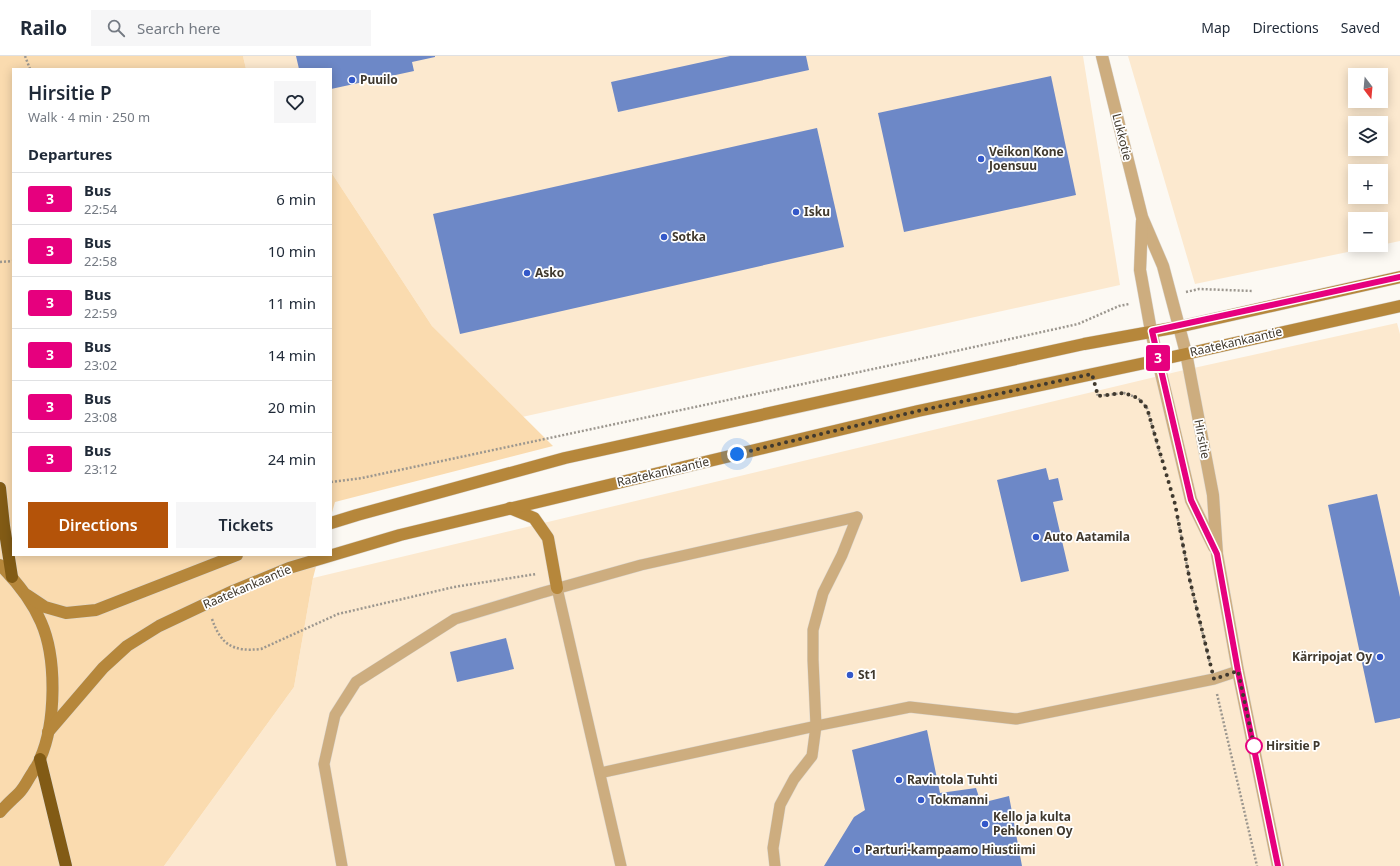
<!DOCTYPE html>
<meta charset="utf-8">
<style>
body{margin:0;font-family:"Noto Sans",sans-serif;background:#f6f6f7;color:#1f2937;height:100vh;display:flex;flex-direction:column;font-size:15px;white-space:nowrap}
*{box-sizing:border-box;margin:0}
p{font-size:13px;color:#747a83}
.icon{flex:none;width:22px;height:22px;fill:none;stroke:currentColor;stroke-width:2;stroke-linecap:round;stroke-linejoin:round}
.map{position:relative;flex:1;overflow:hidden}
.panel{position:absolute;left:12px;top:12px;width:320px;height:488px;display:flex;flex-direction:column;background:#fff;border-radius:0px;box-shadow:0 2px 10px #0003}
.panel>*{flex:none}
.badge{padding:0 8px;border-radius:3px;font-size:14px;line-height:26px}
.needle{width:26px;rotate:164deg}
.tools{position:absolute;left:1348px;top:12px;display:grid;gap:8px}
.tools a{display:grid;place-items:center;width:40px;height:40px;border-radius:0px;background:#fff;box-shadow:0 2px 10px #0003;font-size:20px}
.you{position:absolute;width:20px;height:20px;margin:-10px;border:3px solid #fff;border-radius:50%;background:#1a73e8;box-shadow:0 0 0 6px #1a73e833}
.map>.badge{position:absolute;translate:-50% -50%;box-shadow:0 0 0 2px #fff}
h2{padding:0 16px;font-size:15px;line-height:36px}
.round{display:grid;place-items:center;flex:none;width:42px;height:42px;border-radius:0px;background:#f6f6f7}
.head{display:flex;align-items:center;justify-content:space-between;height:68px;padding:0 16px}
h1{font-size:19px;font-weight:600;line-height:30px}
.primary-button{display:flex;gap:8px;margin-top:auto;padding:8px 16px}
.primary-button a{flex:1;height:46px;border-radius:0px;background:#b45309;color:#fff;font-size:16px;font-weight:600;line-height:46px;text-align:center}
.primary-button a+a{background:#f6f6f7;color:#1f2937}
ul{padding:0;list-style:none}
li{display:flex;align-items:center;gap:12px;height:52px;padding:0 16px;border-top:1px solid #e0e1e3}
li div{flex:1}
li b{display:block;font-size:15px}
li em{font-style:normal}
li .badge{min-width:44px;font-weight:700;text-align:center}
header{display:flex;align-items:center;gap:24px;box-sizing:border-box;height:56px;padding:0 20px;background:#fff;border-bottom:1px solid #e0e1e3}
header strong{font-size:19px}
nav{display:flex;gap:22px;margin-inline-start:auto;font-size:14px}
.search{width:280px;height:36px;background:#f6f6f7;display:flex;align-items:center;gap:10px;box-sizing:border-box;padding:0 14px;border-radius:0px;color:#747a83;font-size:15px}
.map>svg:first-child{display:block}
.built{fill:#fce9cf;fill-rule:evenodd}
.green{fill:#fadbaf}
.building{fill:#6d88c7}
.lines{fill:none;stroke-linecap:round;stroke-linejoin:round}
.lane-casing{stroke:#dad6d0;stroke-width:12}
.street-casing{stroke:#dad6d0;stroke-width:13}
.secondary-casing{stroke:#dad6d0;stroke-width:13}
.highway-casing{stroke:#dad6d0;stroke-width:13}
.path{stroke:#9c978f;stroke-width:2.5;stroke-dasharray:2 2;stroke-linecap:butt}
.lane{stroke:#cdad7f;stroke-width:11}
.street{stroke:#cdad7f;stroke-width:12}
.secondary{stroke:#b6873b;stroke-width:12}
.highway{stroke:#825b15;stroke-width:12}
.line-casing{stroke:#fff;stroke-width:9}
.line{stroke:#e6007e;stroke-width:6}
.walk{stroke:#40392e;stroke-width:4;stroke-dasharray:0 7.2}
.poi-dot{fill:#3358c9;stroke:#fff;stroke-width:1.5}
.stop-dot{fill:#fff;stroke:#e6007e;stroke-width:2}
.labels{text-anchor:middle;stroke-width:3.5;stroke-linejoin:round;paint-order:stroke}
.poi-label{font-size:12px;font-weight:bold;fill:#40392e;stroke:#fff;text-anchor:start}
.street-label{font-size:12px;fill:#40392e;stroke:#fff}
.stop-label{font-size:12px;font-weight:bold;fill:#40392e;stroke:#fff;text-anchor:start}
</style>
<header>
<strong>Railo</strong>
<div class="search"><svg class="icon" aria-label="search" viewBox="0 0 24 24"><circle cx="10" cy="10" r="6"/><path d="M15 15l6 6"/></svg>Search here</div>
<nav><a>Map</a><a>Directions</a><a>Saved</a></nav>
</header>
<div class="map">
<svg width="1400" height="810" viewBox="0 0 1400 810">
<rect width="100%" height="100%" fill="#fcf9f3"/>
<g class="built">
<polygon points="243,0 1083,0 1120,229 522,361 432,270 331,116 331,13 246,13"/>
<path d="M1128,0h272v185l-19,4v-26h-26v26h26l-186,39zM1355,19h26v26h-26zM1355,67h26v26h-26zM1355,115h26v26h-26z"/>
<polygon points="1397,267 1400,278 1400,810 164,810 294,631 313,522 1180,315"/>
</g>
<g class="green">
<polygon points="0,0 243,0 246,13 13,13 13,499 319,499 313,522 294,631 164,810 0,810"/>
<polygon points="331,116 432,270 553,390 335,446 331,460"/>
</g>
<g class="building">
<polygon points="296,0 435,0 435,1 412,6 414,15 331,33 331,13 299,13"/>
<polygon points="730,0 806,0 809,14 618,56 611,26"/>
<polygon points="1051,20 1076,139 904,176 878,57"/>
<polygon points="817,72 844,191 460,278 433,158"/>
<polygon points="1046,412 1049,424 1058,422 1063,444 1053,446 1069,515 1021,526 997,424"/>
<polygon points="1377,438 1400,541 1400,662 1375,667 1328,449"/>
<polygon points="506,582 514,613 457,626 450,596"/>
<polygon points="927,674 940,737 976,732 981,747 1009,740 1022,810 824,810 854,761 865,754 852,694"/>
</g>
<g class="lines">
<defs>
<g id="lane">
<polyline points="557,532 621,810"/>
<polyline points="600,717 816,670 910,651 1016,663 1214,623 1238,615"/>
<polyline points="342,810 324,708 335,659 356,626 455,563 541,537 641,509 857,461"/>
<polyline points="775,810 773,792 780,749 794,723 812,700 816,670 813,604 813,574 823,537 842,499 857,461"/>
</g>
<g id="street">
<polyline points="1102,0 1142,161 1163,210 1186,297 1213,439 1217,498 1238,615 1278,810"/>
<polyline points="1142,165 1140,214 1151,275 1191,444 1214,491"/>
</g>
<g id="secondary">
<polyline points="510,452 534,462 548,482 557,532"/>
<polyline points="331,467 357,459 565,402 1084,288 1178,271 1400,221"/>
<path d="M0,509c16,16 32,36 41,57 16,36 15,101 -1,137 -1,5 -5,9 -7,13 -5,7 -8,15 -14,21 -6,6 -13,12 -19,19"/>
<polyline points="27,539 45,551 66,557 96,554 237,499"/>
<polyline points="48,676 103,612 127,590 159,570 233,535 289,512 400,479 918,355 1159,304 1400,250"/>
</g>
<g id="highway">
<polyline points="0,432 4,470 12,521"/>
<polyline points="40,703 66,810"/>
</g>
</defs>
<use href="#lane" class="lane-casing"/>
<use href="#street" class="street-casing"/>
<use href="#secondary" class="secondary-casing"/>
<use href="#highway" class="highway-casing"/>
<g class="path">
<polyline points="25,0 30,13"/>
<polyline points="0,206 13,205"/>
<polyline points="1186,236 1199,233 1253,235"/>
<polyline points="1096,334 1098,340 1124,337 1138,342 1147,352 1161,402"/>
<polyline points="331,426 362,422 906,306 1078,268 1119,250 1129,248"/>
<polyline points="1177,459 1190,525 1210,608"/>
<path d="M212,563c9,26 21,33 49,30l77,-35 116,-27 82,-13v1"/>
<polyline points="1217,638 1257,810"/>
</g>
<use href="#lane" class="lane"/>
<use href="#street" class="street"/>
<use href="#secondary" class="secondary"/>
<use href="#highway" class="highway"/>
</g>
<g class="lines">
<defs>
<polyline id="line" points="1278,810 1238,615 1217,498 1191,444 1152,275 1400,221"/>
</defs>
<use href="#line" class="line-casing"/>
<use href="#line" class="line"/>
<polyline class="walk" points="737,398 918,355 1092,318 1098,340 1124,337 1138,342 1147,352 1175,448 1190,525 1214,623 1238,615 1254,690"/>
</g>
<g class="poi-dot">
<circle cx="352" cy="24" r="4"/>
<circle cx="981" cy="103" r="4"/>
<circle cx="796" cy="156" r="4"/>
<circle cx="664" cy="181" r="4"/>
<circle cx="527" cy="217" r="4"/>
<circle cx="1036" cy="481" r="4"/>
<circle cx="1380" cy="601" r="4"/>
<circle cx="850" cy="619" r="4"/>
<circle cx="899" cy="724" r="4"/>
<circle cx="921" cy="744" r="4"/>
<circle cx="985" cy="768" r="4"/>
<circle cx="857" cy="794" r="4"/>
</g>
<circle class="stop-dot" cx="1254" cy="690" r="8"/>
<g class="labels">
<g class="poi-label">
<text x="360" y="28">Puuilo</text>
<text x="989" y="100">Veikon Kone<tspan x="989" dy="14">Joensuu</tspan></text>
<text x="804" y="160">Isku</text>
<text x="672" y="185">Sotka</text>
<text x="535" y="221">Asko</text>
<text x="1044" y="485">Auto Aatamila</text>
<text x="1372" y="605" text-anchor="end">Kärripojat Oy</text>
<text x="858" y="623">St1</text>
<text x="907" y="728">Ravintola Tuhti</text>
<text x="929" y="748">Tokmanni</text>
<text x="993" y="765">Kello ja kulta<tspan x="993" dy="14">Pehkonen Oy</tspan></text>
<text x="865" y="798">Parturi-kampaamo Hiustiimi</text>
</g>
<g class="street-label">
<text transform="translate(1122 81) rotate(76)" y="4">Lukkotie</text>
<text transform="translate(1236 286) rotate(-13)" y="4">Raatekankaantie</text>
<text transform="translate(1202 383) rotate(79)" y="4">Hirsitie</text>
<text transform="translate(663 416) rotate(-13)" y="4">Raatekankaantie</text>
<text transform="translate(247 531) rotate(-23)" y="4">Raatekankaantie</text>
</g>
<g class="stop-label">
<text x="1266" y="694">Hirsitie P</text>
</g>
</g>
</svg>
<div class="tools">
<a><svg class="needle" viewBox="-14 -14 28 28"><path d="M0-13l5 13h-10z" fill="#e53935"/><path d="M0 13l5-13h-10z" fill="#747a83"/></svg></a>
<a><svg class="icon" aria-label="layers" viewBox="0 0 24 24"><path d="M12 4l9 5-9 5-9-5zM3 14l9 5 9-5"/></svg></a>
<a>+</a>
<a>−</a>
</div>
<div class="you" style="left:737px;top:398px"></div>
<b class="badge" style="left:1158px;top:302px;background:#e6007e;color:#fff">3</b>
<section class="panel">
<div class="head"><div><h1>Hirsitie P</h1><p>Walk · 4 min · 250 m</p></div><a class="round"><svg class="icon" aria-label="heart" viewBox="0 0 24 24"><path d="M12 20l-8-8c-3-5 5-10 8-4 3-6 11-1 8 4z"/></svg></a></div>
<h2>Departures</h2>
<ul>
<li><span class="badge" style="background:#e6007e;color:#fff">3</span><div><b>Bus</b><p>22:54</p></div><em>6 min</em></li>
<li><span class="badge" style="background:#e6007e;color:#fff">3</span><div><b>Bus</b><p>22:58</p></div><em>10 min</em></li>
<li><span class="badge" style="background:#e6007e;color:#fff">3</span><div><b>Bus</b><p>22:59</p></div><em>11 min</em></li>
<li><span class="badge" style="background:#e6007e;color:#fff">3</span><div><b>Bus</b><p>23:02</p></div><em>14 min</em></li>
<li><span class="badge" style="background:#e6007e;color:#fff">3</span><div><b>Bus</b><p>23:08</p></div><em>20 min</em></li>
<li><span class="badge" style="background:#e6007e;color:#fff">3</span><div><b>Bus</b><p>23:12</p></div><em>24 min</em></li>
</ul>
<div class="primary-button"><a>Directions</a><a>Tickets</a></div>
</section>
</div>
